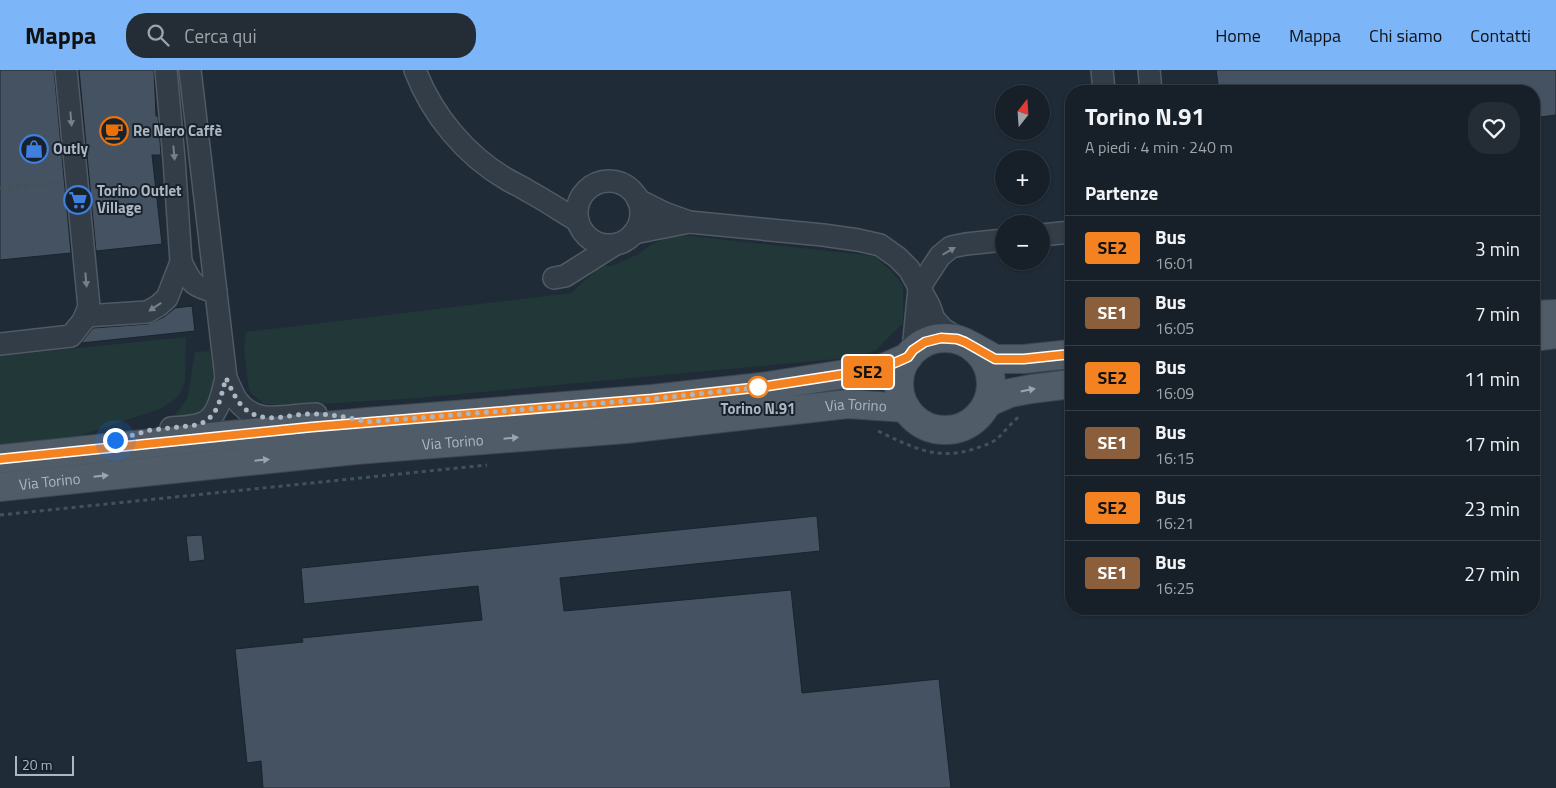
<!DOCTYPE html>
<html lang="it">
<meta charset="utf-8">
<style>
body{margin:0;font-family:"Titillium Web",sans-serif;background:#242d35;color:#f1f3f6;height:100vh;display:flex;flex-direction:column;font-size:19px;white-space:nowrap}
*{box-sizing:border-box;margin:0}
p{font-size:16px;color:#9ea3a8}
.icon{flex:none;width:28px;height:28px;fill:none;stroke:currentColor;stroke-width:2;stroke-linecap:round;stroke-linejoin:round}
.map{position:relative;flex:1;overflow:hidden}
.details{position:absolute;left:1065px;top:15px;width:475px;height:530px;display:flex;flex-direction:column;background:#172029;border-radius:20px;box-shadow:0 1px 4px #0004,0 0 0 1px #363e46}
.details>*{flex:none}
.badge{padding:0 10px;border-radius:4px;font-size:18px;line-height:32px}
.needle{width:32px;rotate:17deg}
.tools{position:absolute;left:995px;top:15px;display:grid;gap:10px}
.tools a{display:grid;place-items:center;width:55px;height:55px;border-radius:50%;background:#172029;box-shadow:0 1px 4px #0004,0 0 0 1px #363e46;font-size:25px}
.scale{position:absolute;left:15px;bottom:12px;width:59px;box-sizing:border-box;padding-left:5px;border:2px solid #adb7c4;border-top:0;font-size:14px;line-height:18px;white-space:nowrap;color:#adb7c4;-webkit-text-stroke:4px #18222c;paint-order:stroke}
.you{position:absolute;width:25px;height:25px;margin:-12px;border:4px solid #fff;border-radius:50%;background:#1a73e8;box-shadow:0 0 0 8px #1a73e833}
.map>.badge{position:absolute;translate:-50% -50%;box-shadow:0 0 0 2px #fff}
h2{padding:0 20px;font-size:19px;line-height:45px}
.round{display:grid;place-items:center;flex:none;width:52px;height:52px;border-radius:20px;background:#242d35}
.head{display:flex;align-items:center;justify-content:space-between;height:85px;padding:0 20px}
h1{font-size:24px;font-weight:700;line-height:38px}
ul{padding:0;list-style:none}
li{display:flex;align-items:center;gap:15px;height:65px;padding:0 20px;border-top:1px solid #363e46}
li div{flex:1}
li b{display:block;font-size:19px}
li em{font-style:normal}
li .badge{min-width:55px;font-weight:700;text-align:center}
header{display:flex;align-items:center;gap:30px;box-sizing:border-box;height:70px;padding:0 25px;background:#7db5f9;color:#111}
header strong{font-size:24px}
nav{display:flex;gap:28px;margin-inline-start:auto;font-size:18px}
.search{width:350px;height:45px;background:#242d35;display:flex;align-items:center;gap:12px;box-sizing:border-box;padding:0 18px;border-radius:20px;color:#9ea3a8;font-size:19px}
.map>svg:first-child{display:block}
.green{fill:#213738}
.building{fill:#455261;stroke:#1a242e}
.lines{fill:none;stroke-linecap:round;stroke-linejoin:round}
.minor-casing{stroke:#505a65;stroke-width:24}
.major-casing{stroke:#3c4651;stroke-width:30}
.path{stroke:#3f5455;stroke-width:3;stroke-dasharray:4 4;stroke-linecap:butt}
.minor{stroke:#333d47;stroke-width:21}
.major{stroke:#505c68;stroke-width:28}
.oneway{fill:#76808c}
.oneway2{fill:#9aa5b2}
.line-casing{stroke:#fff;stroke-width:11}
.line{stroke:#f58220;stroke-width:8}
.walk{stroke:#adb7c4;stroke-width:5;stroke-dasharray:0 9}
.stop-dot{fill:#fff;stroke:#f58220;stroke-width:2.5}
.labels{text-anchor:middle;stroke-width:4;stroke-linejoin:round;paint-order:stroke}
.poi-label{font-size:15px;font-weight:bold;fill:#adb7c4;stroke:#18222c;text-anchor:start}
.street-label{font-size:15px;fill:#adb7c4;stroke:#18222c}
.stop-label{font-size:15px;font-weight:bold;fill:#adb7c4;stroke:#18222c}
</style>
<header>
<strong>Mappa</strong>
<div class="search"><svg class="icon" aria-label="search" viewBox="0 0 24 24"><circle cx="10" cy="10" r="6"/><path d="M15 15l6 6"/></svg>Cerca qui</div>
<nav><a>Home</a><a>Mappa</a><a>Chi siamo</a><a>Contatti</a></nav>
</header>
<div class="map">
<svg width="1556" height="718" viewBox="0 0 1556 718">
<rect width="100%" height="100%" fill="#1f2b37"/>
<g class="green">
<polygon points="674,164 874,186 890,200 903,215 903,253 875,281 858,287 418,328 293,336 264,334 249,321 244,281 246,262 571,223 602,195 611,196 639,184 650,175"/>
<path d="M186,267l-1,45c-5,15 -11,19 -25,27l-103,34 -57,5v-92z"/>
<path d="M210,281c4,22 8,56 -15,69 -7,3 -27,1 -35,1l15,-6 12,-16 8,-47z"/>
</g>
<g class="building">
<polygon points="0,0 54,0 71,183 0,190"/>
<polygon points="79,0 154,0 156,46 158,46 161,85 152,85 162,174 96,181"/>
<polygon points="1216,0 1556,0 1556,45 1534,48 1534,21 1219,21"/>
<polygon points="192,236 195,261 81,273 93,258 148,254 164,247 175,238"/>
<polygon points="817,446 820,481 560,508 564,541 791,520 802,623 939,609 951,718 263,718 261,691 247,693 235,579 303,572 302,568 482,550 478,516 304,534 301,498"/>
<polygon points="202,465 205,490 189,492 186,466"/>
</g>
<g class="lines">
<defs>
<g id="minor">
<path d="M190,0l36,308c3,7 6,14 10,21 20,29 51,15 80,15"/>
<path d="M415,0c17,45 51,86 93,110 7,4 14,7 20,11 17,9 33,20 50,30"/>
<polyline points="1102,0 1104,21"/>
<polyline points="1149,0 1151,21"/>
<circle cx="609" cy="143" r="32"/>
<polyline points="638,130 664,143 689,152 823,165 858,170 880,175 897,187 909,199 929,235 934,249 943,259 965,272"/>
<polyline points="634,163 689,152"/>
<polyline points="1041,165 1071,162"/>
<path d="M181,192c11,22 11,24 35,30"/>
<polyline points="554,208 565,206 614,175"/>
<polyline points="86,246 147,242 158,236 167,228 181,192 174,89 166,0"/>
<polyline points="0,274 71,266 83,251 89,237 66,0"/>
<polyline points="913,280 919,218 940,186 951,177 966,174 1004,170"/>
<path d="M171,358c10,-1 23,-1 32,-5 16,-7 19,-30 23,-45"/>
</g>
<g id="major">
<polyline points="1534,245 1556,244"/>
<polyline points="1534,267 1556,264"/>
<circle cx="945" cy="314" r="46"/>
<polyline points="972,276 995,289 1024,289 1071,284"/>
<polyline points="987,333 1010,323 1031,319 1071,314"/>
<polyline points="0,389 220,366 367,352 652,329 761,317 845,304 874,302 908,287"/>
<path id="s1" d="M0,417l356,-37 270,-21 222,-25 58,4"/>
</g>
</defs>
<use href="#minor" class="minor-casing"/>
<use href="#major" class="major-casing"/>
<g class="path">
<polyline points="0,118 58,113"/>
<path d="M878,361c34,16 58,30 96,18 8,-3 17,-5 24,-11 7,-7 14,-16 22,-22"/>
<polyline points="0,445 487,395"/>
</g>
<use href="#minor" class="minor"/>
<use href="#major" class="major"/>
</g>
<defs><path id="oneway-solid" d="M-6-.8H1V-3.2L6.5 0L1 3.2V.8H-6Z" transform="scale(1.25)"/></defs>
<g class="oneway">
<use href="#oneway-solid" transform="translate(71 49) rotate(85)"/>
<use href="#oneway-solid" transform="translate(174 83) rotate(85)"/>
<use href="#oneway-solid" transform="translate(949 181) rotate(-30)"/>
<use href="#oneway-solid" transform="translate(86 210) rotate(85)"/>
<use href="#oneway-solid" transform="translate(155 237) rotate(146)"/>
</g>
<g class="oneway2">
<use href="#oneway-solid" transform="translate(1028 320) rotate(-11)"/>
<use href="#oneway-solid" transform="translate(511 368) rotate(-5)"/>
<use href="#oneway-solid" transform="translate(262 390) rotate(-6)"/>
<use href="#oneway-solid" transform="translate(101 406) rotate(-6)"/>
</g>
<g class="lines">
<defs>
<polyline id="line" points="0,389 312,357 652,329 761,317 845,304 874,302 908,287 913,280 925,272 941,268 957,269 965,272 995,289 1024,289 1071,284"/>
</defs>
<use href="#line" class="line-casing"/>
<use href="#line" class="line"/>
<path class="walk" d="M115,370l36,-10 46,-5c22,-7 23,-27 29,-47 7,14 12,29 27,36 16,8 36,1 53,0 22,-1 40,3 61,8l285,-23 109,-12h-3"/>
</g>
<defs>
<symbol id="cafe-ring" viewBox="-11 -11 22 22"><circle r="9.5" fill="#18222c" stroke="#e8710a" stroke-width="1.5"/><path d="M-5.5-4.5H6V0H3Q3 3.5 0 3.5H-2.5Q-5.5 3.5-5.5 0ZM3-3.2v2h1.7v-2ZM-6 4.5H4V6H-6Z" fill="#e8710a"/></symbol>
<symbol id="shop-ring" viewBox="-11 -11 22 22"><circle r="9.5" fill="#18222c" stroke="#3f7fe0" stroke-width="1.5"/><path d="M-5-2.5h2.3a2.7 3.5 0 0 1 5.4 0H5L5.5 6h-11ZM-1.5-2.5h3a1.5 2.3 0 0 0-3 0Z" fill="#3f7fe0"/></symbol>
<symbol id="supermarket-ring" viewBox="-11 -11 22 22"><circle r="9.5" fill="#18222c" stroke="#3f7fe0" stroke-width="1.5"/><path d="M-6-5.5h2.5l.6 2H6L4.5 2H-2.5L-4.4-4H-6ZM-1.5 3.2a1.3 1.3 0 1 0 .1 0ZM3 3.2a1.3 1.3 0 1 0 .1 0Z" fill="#3f7fe0"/></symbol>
</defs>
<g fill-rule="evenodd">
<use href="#cafe-ring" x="98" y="45" width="32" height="32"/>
<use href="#shop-ring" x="18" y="63" width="32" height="32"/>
<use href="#supermarket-ring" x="62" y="114" width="32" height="32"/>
</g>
<circle class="stop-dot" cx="758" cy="317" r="10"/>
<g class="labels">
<g class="poi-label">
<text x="133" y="66">Re Nero Caffè</text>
<text x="53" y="84">Outly</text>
<text x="97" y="126">Torino Outlet<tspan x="97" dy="17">Village</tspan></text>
</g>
<g class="street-label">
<text dy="5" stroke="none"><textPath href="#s1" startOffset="860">Via Torino</textPath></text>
<text dy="5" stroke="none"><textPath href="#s1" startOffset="455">Via Torino</textPath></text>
<text dy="5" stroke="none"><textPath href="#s1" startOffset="50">Via Torino</textPath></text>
</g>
<g class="stop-label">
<text x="758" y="344">Torino N.91</text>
</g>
</g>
</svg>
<div class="tools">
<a><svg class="needle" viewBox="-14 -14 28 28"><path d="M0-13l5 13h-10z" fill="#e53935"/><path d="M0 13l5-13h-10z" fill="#9ea3a8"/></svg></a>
<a>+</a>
<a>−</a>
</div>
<div class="scale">20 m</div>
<div class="you" style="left:115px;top:370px"></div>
<b class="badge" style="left:868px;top:302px;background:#f58220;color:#111">SE2</b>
<section class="details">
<div class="head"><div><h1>Torino N.91</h1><p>A piedi · 4 min · 240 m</p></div><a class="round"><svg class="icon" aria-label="heart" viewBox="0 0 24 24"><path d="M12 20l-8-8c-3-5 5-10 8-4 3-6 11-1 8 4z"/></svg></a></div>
<h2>Partenze</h2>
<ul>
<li><span class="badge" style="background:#f58220;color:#111">SE2</span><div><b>Bus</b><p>16:01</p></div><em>3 min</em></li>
<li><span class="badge" style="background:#8b5e3c;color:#fff">SE1</span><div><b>Bus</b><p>16:05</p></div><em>7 min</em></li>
<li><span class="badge" style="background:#f58220;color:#111">SE2</span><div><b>Bus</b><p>16:09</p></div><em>11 min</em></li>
<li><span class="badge" style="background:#8b5e3c;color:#fff">SE1</span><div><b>Bus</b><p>16:15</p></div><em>17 min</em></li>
<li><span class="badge" style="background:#f58220;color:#111">SE2</span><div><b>Bus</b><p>16:21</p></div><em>23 min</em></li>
<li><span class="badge" style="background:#8b5e3c;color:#fff">SE1</span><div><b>Bus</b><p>16:25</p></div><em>27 min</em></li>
</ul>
</section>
</div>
